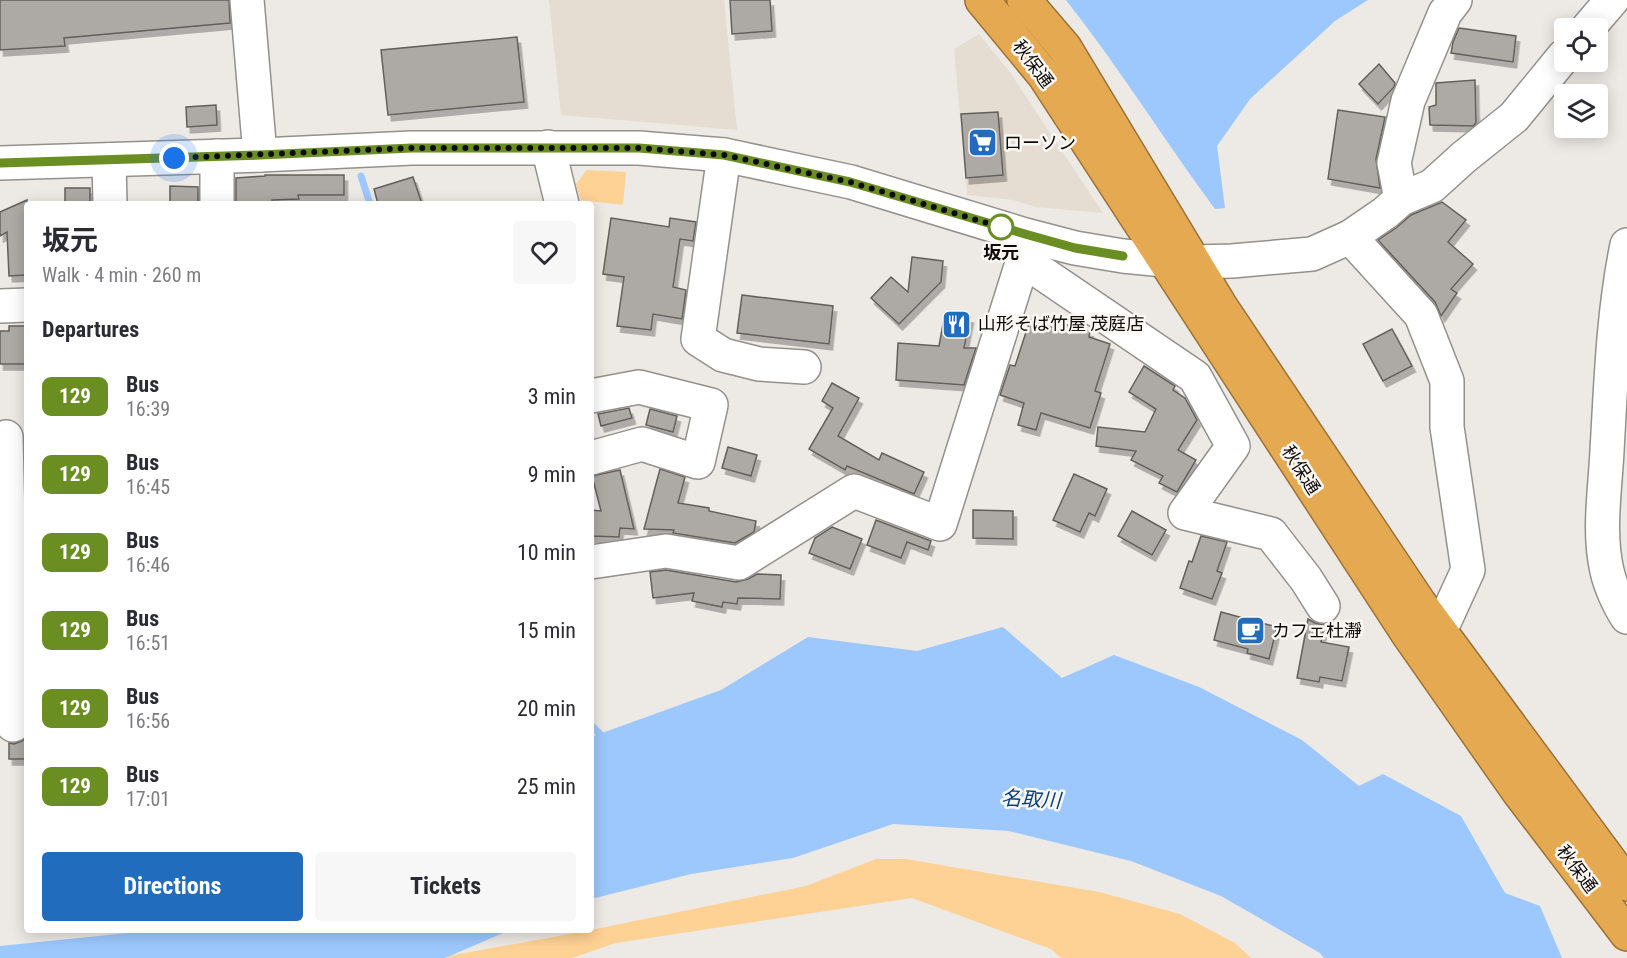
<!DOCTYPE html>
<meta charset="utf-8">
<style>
body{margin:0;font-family:"Roboto Condensed","Noto Sans JP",sans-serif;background:#f7f7f7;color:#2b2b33;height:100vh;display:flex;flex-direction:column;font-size:22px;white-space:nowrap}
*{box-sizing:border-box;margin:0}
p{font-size:20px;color:#7c7c81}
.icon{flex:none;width:33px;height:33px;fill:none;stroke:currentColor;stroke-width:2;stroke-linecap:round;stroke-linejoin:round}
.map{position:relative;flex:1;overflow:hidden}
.sheet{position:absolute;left:24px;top:201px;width:570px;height:732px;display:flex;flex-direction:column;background:#fff;border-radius:6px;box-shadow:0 3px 15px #0003}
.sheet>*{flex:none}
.badge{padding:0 12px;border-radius:9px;font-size:21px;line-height:39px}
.tools{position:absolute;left:1554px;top:18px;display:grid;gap:12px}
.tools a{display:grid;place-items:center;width:54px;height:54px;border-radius:6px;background:#fff;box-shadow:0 3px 15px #0003;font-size:30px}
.you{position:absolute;width:30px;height:30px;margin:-15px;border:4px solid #fff;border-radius:50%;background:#1a73e8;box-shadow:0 0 0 9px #1a73e833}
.map>.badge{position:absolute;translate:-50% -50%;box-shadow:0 0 0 3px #fff}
h2{padding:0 18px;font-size:22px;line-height:54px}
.round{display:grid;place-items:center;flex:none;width:63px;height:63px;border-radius:6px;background:#f7f7f7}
.overview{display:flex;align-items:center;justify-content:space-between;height:102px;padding:0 18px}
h1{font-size:28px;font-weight:700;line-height:45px}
.primary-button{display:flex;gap:12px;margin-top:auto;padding:12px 18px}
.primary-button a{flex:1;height:69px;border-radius:6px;background:#216cbc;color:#fff;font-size:24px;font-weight:700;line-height:69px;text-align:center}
.primary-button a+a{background:#f7f7f7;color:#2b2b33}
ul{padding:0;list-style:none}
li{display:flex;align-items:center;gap:18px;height:78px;padding:0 18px}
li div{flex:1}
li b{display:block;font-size:22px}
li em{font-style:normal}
li .badge{min-width:66px;font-weight:700;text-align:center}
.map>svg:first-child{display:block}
.built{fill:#e5ddd2}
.green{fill:#fed194}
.water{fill:#9cc8fd}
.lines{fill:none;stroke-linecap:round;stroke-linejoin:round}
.stream{stroke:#9cc8fd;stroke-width:7}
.building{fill:#adaaa6;stroke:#63605c;stroke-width:1.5;filter:url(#shadow)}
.minor-casing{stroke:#94918c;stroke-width:36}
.highway-casing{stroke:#997338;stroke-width:36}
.minor{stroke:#fff;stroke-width:33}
.highway{stroke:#e5aa51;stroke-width:33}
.line-casing{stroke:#fff;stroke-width:14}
.line{stroke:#6b8e23;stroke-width:9}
.walk{stroke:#0d0c0a;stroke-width:6;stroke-dasharray:0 10.8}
.stop-dot{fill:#fff;stroke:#6b8e23;stroke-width:3}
.labels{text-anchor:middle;stroke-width:5;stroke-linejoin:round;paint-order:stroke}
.street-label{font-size:18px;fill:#0d0c0a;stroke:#faf7f2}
.poi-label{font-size:18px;fill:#0d0c0a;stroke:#faf7f2;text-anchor:start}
.stop-label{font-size:18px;font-weight:bold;fill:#0d0c0a;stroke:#faf7f2}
.water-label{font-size:20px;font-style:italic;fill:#07427b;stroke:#faf7f2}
</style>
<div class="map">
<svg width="1627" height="958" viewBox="0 0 1627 958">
<defs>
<filter id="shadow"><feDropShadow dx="3.5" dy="6" stdDeviation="0" flood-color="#0004"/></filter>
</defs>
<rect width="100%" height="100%" fill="#ede9e5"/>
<g class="built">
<polygon points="549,0 724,0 737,130 561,115"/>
<polygon points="979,34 1009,71 1103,213 1036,207 1013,200 967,195 954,49"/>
</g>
<g class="green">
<polygon points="587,170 626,172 623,205 581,200 576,184"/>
<polygon points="876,859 906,859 1099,892 1180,914 1235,943 1251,958 1061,958 1051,949 912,898 616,943 572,958 447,958 449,956 591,930 806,886"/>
</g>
<g class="water">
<path d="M1066,0h302l-33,21 -85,78 -33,47 8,62 -10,1c-51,-69 -96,-142 -149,-209z"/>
<polygon points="1003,627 1062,678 1114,655 1199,687 1302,740 1359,786 1383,774 1461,816 1505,893 1540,906 1562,958 1324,958 1320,953 1221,896 1131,861 1009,831 893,824 793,858 691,874 591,899 591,737 721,690 808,637 917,651"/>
<polygon points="136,930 510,930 445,958 0,958 0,946 128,933"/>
</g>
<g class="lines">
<g class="stream">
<polyline points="361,176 370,204"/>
<polyline points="591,725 604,738"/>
</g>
</g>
<g class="building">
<polygon points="0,0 229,0 230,23 64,38 65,46 0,50"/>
<polygon points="730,0 770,0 772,31 732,34"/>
<polygon points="1459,28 1516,36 1513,62 1451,53 1453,42"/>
<polygon points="517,37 524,102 388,115 381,50"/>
<polygon points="1379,64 1395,83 1394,87 1378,104 1359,84"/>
<polygon points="1475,80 1476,123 1473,126 1430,125 1429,107 1436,105 1436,83"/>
<polygon points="216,105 217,125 187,127 186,107"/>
<polygon points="1338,110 1385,117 1376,159 1380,188 1328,179"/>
<polygon points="998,112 1003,175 966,178 961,114"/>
<polygon points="265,175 344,175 344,195 298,195 299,199 272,200 272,204 236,204 236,178 265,176"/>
<polygon points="413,177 422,204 378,204 374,189"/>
<polygon points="170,186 198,187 198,204 170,204"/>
<rect x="65" y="188" width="25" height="16"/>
<polygon points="27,200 27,275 9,276 7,232 0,236 0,212"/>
<polygon points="1442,202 1466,220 1448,242 1473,264 1451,289 1457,293 1441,316 1435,302 1378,240 1396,228 1411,215"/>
<polygon points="611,218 669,227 670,218 696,222 693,241 680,239 673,287 686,290 682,319 653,314 651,330 617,326 624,277 603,274"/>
<polygon points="912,257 943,261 941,282 899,324 871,298 891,277 908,292"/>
<polygon points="742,295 833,306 829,344 737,333"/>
<polygon points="945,313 970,317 964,348 976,348 964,385 896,380 898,343 939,346"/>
<polygon points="1030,320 1062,331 1063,324 1090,331 1089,337 1110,344 1095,391 1101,393 1090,428 1041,413 1036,430 1018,425 1024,403 1000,395 1010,365 1015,366"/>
<polygon points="9,326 27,326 27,364 0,364 0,331 9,331"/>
<polygon points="1392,329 1412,366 1383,381 1363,344"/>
<polygon points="1144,366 1175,386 1173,390 1185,398 1197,420 1178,450 1196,460 1177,492 1159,483 1163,476 1131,460 1136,451 1096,446 1098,427 1145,432 1156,409 1129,392"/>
<polygon points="832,383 859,398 838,436 879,460 882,453 924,472 914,494 847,466 845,470 809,449 833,408 822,401"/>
<polygon points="629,408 632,418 601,426 598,414"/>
<polygon points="650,409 677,416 673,432 646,425"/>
<polygon points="728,447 757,455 751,476 722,468"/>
<polygon points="660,469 685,477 678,503 709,508 709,511 756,521 754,532 735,543 673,533 674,530 644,529"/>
<polygon points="620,470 634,529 620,528 619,537 591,536 591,510 601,511 592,476"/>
<polygon points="1074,474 1107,489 1095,516 1089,513 1080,532 1053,520"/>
<polygon points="973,510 1013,511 1013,539 973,538"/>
<polygon points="1132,511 1166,530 1152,555 1118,536"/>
<polygon points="876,520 931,541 928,550 907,542 901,558 867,545"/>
<polygon points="832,527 862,539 850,569 809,553 815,538"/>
<polygon points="1201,536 1227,542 1217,571 1222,573 1212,599 1180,588 1189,561 1192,562"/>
<polygon points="666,570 736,582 748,579 757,574 781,575 780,599 738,598 737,604 723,602 722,607 692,601 694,593 653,598 650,572"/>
<polygon points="1221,612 1277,627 1269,659 1247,653 1248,649 1214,640"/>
<polygon points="1308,619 1315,623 1324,625 1321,642 1349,647 1342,681 1320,677 1319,682 1297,678"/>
<polygon points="27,737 27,759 9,759 9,743 14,744 22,741"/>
</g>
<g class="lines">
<defs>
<g id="minor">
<polyline points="247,0 260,155"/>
<polyline points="1588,28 1612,0"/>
<polyline points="548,147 562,204"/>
<polyline points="724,155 698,339 723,355 759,364 804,367"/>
<polyline points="217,156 217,204"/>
<polyline points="109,160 110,204"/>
<polyline points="0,163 260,155 412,148 639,148 724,155 851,182 1025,235 1075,248 1123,256 1164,260 1194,262 1232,261 1312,254 1350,237 1385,213 1401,199 1432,186 1464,157 1514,117 1564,56"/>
<polyline points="1401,199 1394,163 1408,101 1445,13 1455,0"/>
<polyline points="1350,237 1421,315 1447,381 1447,427 1468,570 1440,631"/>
<polyline points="1025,238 1023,260 1195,377 1233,446 1185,513 1271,534 1306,579 1323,606"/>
<path d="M1627,245c-14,68 -16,137 -20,206 -2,40 -9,81 0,120 3,14 12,34 20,46"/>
<polyline points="0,306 27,305"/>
<polyline points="591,396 639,387 711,405 698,462 642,444 591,458"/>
<polyline points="6,437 13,725"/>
<polyline points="591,562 666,551 739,563 854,491 940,524 1023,260"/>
</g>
<g id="highway">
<polyline points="982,0 1044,75 1408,634 1518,791 1627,934"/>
<polyline points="1024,0 1065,48 1221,307 1420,604 1627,884"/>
</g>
</defs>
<use href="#minor" class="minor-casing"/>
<use href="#highway" class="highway-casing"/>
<use href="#minor" class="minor"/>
<use href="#highway" class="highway"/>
</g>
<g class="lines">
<defs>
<polyline id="line" points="0,163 260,155 412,148 639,148 724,155 850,182 1025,234 1075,248 1123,256"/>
</defs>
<use href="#line" class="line-casing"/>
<use href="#line" class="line"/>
<polyline class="walk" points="174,158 412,148 639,148 724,155 850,182 1004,228 1001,227"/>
</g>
<defs>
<symbol id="supermarket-square" viewBox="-11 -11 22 22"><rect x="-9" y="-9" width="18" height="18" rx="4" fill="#216cbc" stroke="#faf7f2"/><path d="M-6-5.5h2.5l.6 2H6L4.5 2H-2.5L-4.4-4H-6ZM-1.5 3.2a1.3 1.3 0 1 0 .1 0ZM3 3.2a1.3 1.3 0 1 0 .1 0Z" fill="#fff"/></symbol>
<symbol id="restaurant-square" viewBox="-11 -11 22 22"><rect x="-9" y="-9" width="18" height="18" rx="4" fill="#216cbc" stroke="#faf7f2"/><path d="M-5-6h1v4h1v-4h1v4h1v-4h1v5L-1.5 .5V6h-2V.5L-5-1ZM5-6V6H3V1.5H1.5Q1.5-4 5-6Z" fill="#fff"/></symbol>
<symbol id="cafe-square" viewBox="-11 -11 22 22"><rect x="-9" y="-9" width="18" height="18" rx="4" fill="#216cbc" stroke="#faf7f2"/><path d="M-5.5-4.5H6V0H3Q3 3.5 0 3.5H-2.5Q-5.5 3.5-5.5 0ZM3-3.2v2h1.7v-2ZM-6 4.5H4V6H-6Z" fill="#fff"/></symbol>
</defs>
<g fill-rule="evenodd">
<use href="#supermarket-square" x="966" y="126" width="33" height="33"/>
<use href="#restaurant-square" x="940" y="308" width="33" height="33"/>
<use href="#cafe-square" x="1234" y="614" width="33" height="33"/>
</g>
<circle class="stop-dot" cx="1001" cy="227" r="12"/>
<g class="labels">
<g class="street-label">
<text transform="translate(1033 64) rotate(53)" y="6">秋保通</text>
<text transform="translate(1301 470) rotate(57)" y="6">秋保通</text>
<text transform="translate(1577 869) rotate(53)" y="6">秋保通</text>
</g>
<g class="poi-label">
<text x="1004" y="149">ローソン</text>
<text x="978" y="330">山形そば竹屋 茂庭店</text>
<text x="1272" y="637">カフェ杜瀞</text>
</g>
<g class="stop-label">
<text x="1001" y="259">坂元</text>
</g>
<g class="water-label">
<text transform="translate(1031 799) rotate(3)" y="7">名取川</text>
</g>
</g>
</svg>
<div class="tools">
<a><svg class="icon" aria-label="locate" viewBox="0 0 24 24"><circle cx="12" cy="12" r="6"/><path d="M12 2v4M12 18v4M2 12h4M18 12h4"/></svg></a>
<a><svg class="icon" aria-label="layers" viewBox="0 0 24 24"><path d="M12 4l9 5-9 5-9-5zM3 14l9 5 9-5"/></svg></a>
</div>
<div class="you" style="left:174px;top:158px"></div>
<section class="sheet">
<div class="overview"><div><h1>坂元</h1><p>Walk · 4 min · 260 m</p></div><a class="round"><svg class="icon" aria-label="heart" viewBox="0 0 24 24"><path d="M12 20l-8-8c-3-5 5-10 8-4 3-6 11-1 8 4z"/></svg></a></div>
<h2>Departures</h2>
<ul>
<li><span class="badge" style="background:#6b8e23;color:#fff">129</span><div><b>Bus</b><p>16:39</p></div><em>3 min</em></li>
<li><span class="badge" style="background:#6b8e23;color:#fff">129</span><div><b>Bus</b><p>16:45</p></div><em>9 min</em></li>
<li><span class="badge" style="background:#6b8e23;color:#fff">129</span><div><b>Bus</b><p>16:46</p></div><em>10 min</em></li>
<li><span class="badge" style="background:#6b8e23;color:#fff">129</span><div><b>Bus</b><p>16:51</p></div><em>15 min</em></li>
<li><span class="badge" style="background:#6b8e23;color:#fff">129</span><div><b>Bus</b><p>16:56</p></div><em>20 min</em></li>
<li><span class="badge" style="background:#6b8e23;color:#fff">129</span><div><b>Bus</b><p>17:01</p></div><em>25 min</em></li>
</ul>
<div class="primary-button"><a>Directions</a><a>Tickets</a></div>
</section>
</div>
